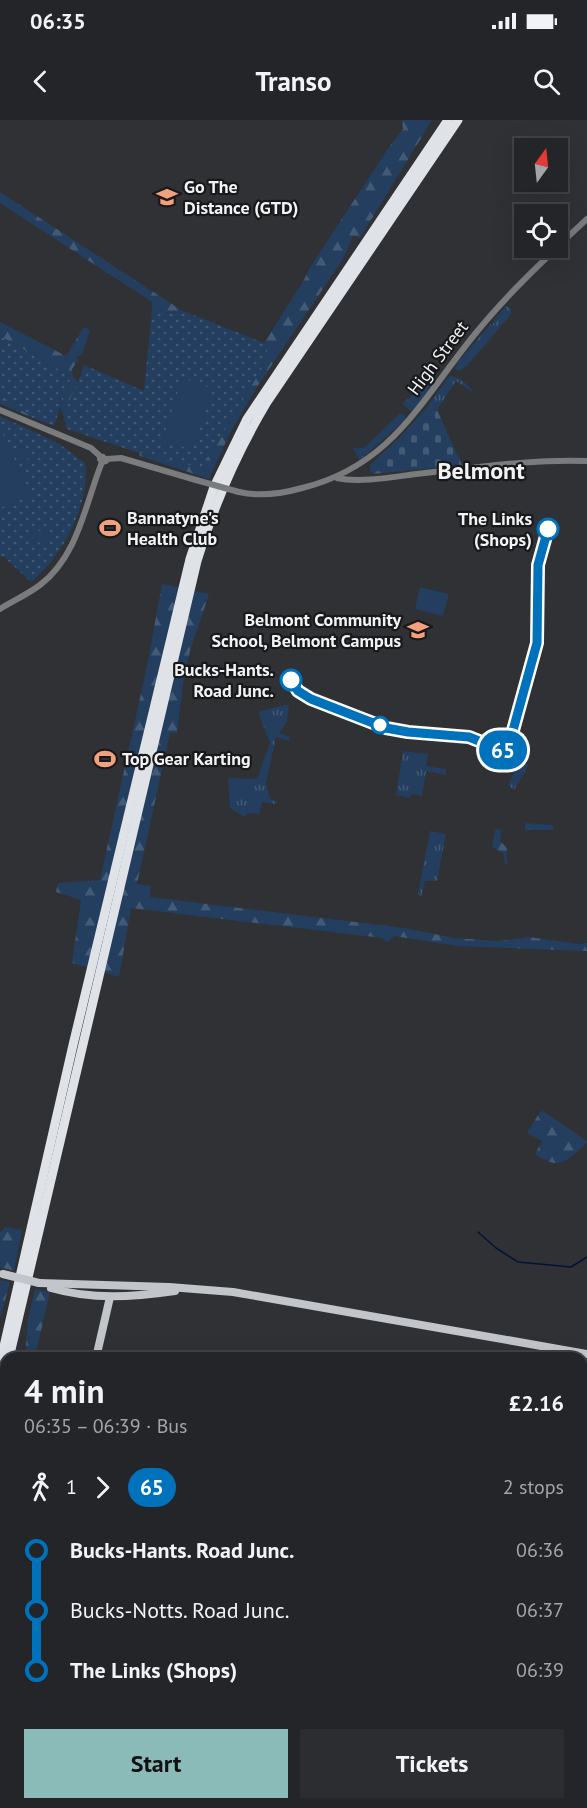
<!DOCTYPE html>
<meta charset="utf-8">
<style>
body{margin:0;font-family:"PT Sans",sans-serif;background:#2b2d30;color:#f1f3f6;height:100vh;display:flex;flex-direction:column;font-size:22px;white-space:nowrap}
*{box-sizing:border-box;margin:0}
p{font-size:20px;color:#a3a5a8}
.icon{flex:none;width:33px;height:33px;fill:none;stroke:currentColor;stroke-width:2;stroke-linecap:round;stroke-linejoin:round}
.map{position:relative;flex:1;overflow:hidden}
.panel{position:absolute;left:0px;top:1232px;width:588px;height:458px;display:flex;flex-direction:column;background:#232528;border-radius:18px 18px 0 0;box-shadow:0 6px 24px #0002,0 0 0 2px #404245}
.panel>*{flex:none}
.badge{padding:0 12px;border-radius:20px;font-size:21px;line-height:39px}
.needle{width:39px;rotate:15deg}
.fabs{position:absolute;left:514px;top:18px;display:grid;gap:12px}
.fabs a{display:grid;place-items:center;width:54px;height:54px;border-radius:0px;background:#232528;box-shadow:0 6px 24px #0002,0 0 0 2px #404245;font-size:30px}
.map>.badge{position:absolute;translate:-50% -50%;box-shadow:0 0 0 3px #fff}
.legs{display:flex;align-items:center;gap:9px;height:66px;padding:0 24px;font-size:20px}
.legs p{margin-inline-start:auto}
.head{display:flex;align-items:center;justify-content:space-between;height:102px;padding:0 24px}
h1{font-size:33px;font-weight:700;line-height:45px}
.action{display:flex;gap:12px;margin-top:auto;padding:12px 24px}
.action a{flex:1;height:69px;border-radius:0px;background:#8bbbb9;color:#111;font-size:24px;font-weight:700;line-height:69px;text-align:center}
.action a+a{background:#2b2d30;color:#f1f3f6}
ul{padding:0 24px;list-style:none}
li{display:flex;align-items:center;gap:21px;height:60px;font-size:22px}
li i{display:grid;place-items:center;width:9px;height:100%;margin:0 8px;background:currentColor}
li i::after{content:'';width:15px;height:15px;margin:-8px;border:4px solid;border-radius:50%;background:#232528}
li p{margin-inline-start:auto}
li:first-child i{background:linear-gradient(#0000 50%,currentColor 0)}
li:last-child i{background:linear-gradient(currentColor 50%,#0000 0)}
.status{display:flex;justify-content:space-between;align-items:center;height:42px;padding:0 30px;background:#232528;direction:ltr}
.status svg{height:16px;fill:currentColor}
header{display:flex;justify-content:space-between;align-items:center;height:78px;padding:0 24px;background:#232528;font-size:27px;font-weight:700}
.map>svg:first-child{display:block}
.grass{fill:url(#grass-tufts)}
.forest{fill:url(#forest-firs)}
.cemetery{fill:url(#cemetery-stones)}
.park{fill:url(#park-dots)}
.pitch{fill:#233e5e}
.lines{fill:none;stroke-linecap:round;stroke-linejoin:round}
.stream{stroke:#001536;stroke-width:1.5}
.minor{stroke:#7a7b7d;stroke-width:6}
.major{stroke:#c2c5c9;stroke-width:8}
.highway{stroke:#dfe2e7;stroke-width:9}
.minor-bridge{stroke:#7a7b7d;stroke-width:6}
.major-bridge{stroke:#c2c5c9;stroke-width:8}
.line-1-casing{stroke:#fff;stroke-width:14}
.line-1{stroke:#0072bc;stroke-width:9}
.stop-1-dot{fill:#fff;stroke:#0072bc;stroke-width:3}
.labels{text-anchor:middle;stroke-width:4.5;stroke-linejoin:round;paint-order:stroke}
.poi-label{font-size:18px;font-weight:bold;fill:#f1f3f5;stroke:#18191b;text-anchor:start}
.street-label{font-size:18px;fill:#f1f3f5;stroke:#18191b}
.stop-label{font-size:18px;font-weight:bold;fill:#f1f3f5;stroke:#18191b;text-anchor:end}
.district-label{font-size:24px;font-weight:bold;fill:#f1f3f5;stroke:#18191b}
</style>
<div class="status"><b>06:35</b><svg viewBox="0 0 49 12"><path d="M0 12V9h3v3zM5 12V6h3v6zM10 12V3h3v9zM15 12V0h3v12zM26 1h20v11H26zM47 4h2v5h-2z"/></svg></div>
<header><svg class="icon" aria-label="back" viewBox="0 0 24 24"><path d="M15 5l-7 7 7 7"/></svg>Transo<svg class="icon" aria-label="search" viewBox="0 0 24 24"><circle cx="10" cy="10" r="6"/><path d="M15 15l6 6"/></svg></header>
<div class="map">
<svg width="587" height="1688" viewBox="0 0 587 1688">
<defs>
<pattern id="grass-tufts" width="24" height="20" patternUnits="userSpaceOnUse" patternTransform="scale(1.5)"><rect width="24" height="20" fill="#233e5e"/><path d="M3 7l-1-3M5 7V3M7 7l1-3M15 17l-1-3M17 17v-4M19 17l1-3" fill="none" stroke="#435a76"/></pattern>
<pattern id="forest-firs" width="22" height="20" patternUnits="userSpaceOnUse" patternTransform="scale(1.5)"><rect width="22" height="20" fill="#233e5e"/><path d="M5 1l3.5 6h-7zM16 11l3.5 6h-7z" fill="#435a76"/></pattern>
<pattern id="cemetery-stones" width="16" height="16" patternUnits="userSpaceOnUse" patternTransform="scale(1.5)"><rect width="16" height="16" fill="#233e5e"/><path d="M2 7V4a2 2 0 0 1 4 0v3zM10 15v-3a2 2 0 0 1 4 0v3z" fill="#435a76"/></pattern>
<pattern id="park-dots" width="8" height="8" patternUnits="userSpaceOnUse" patternTransform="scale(1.5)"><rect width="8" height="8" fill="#233e5e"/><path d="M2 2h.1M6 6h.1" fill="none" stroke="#435a76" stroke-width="1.8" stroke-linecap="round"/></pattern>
</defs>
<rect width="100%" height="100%" fill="#2f3135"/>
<g class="grass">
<polygon points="506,186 511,189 511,194 467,246 458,251 455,248 458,242 491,204 492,205 495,201 494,200"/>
<path d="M449,256c9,0 22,10 25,17l-18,-12 -19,29 -10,-3z"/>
<polygon points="429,261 432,265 412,292 402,284"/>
<polygon points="400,293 405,295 406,299 360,340 353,328 363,328 368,324"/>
<polygon points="285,585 289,585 287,601 279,613 290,617 289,621 276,617 266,663 270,679 277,681 276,684 262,682 259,694 247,693 245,697 230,688 228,658 257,659 270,623 258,592"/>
<polygon points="403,631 428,634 426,646 446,649 446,655 426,651 422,676 411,674 410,678 396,675"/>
<polygon points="520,641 529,645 514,670 508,665"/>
<polygon points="525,703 553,705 553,710 525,710"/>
<polygon points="430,711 446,714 437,761 425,761 421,777 418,774"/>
<polygon points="582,1543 587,1549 587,1605 585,1606 582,1595"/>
<polygon points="146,1683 213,1683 217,1688 146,1688"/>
</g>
<g class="forest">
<polygon points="402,0 432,0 360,118 353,116 343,139 257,267 229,315 209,359 140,336 139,333 201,347 261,250 268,224 264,223 304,160 311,146 387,30 403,9"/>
<polygon points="0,72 181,190 176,194 152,190 152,182 0,83"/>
<polygon points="0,202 66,236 84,207 90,210 82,235 76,237 78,240 72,249 73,257 78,262 63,295 60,287 70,259 68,255 0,216"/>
<polygon points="0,275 33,298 0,284"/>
<polygon points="162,464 209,474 190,531 183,563 177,613 170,613 137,764 151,766 150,777 405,808 454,818 499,821 529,817 579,824 587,823 587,831 458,826 394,816 387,823 383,818 131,788 119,857 72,843 81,780 56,772 58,763 100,760 147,546"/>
<polygon points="495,709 501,710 500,721 507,728 506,736 508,744 505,744 503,733 492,727"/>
<path d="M543,991l44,30v2c-22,18 -25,29 -52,11l7,-13 -15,-8 13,-21z"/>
<polygon points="5,1107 22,1110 14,1151 0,1147 0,1113"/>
<polygon points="0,1160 10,1162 0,1199"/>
<polygon points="35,1169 50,1172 35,1237 25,1237 28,1200"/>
<polygon points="6,1324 6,1443 0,1462 0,1349"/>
<polygon points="582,1512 587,1516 587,1549 582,1543"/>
<polygon points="6,1559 6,1638 0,1641 0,1560"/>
<polygon points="6,1643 6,1683 146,1683 146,1688 8,1688 0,1680 0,1649"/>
<polygon points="479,1683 527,1683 521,1688 474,1688"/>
</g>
<polygon class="cemetery" points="427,287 437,290 462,345 373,354 370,350 370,345 399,318"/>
<g class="park">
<polygon points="152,190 176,194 181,190 269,225 261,250 201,348 136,332 67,309 63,295 78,262 84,245 144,271"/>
<polygon points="0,216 68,255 70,259 54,306 33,298 0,275"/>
<path d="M0,296l58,27 27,20c6,40 -23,94 -54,119l-28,-26 -3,1z"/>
</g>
<g class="pitch">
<polygon points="182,258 213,269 191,329 162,321"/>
<polygon points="2,312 31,375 0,388 0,313"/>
<polygon points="22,325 28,339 19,343 13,329"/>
<polygon points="35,409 49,416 44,426 31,417"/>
<polygon points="420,467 449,474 443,496 415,489"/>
</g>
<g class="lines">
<g class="stream">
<polyline points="478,1112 496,1128 518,1142 571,1147 587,1137"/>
<polyline points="582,1332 587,1332"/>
<polyline points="582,1523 587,1529"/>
<polyline points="0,1635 6,1636"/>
</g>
<g class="minor">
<polyline points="558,126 587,99"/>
<polyline points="0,290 91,328 101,337"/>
<polyline points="106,339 121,338 196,360"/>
<path d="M337,358c22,5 56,-1 79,-4 57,-6 113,-15 171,-13"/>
<path d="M239,372c22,5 42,2 63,-4 90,-22 119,-88 173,-154 25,-31 53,-59 82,-86"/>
<path d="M0,489c13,-8 28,-15 40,-24 38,-29 45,-80 62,-123l4,-1 -3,-4 -3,2 2,3"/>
</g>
<g class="major">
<polyline points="39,1163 169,1167 233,1172 587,1234"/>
<path d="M51,1168c41,12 82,9 124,3"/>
<polyline points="96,1238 110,1177"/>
<polyline points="246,1683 251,1688"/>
</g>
<g class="highway">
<path d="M9,1238l188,-797c17,-56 40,-109 70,-159l191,-282"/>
<polyline points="0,1244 73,925 190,439 214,367 247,299 448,0"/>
<polyline points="0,1277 6,1252"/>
</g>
<polyline class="minor-bridge" points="196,360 239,372"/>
<polyline class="major-bridge" points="3,1154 39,1163"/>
</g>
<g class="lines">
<defs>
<polyline id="line-1" points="291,560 298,571 311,579 386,608 408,612 469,617 504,631 512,614 537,523 538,445 548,409"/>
</defs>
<use href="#line-1" class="line-1-casing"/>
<use href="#line-1" class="line-1"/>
</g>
<defs>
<symbol id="university-bare" viewBox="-9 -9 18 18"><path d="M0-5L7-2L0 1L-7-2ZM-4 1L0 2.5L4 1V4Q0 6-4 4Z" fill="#f2a17e" stroke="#18191b" stroke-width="2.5" paint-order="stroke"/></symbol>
<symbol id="stadium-bare" viewBox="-9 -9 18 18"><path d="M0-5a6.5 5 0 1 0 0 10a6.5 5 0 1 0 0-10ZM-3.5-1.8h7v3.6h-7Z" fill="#f2a17e" stroke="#18191b" stroke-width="2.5" paint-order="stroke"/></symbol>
<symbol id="school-bare" viewBox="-9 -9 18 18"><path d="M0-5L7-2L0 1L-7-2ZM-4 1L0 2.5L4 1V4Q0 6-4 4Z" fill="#f2a17e" stroke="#18191b" stroke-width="2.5" paint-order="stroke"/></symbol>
</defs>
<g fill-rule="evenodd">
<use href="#university-bare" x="152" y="62" width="30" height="30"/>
<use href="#stadium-bare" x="95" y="393" width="30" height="30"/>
<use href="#school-bare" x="403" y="495" width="30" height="30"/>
<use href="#stadium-bare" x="90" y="624" width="30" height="30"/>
</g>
<g class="stop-1-dot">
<circle cx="548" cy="409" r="10"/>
<circle cx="291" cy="560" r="10"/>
<circle cx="380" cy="605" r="8"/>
</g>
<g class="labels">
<g class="poi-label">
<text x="184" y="73">Go The<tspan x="184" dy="21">Distance (GTD)</tspan></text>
<text x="127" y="404">Bannatyne's<tspan x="127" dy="21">Health Club</tspan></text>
<text x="401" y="506" text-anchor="end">Belmont Community<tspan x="401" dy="21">School, Belmont Campus</tspan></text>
<text x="122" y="645">Top Gear Karting</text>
</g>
<g class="street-label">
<text transform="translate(438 238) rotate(-53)" y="6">High Street</text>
</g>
<g class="stop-label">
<text x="532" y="405">The Links<tspan x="532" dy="21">(Shops)</tspan></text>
<text x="274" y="556">Bucks-Hants.<tspan x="274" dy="21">Road Junc.</tspan></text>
</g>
<g class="district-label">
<text x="481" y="359">Belmont</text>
</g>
</g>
</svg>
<div class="fabs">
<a><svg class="needle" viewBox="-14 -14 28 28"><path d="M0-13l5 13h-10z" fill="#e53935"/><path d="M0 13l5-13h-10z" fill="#a3a5a8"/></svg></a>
<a><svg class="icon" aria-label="locate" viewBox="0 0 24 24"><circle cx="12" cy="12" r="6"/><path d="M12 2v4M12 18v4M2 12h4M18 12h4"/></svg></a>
</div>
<b class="badge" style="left:503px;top:630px;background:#0072bc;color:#fff">65</b>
<section class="panel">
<div class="head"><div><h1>4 min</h1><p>06:35 – 06:39 · Bus</p></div><b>£2.16</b></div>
<div class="legs"><svg class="icon" aria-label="walk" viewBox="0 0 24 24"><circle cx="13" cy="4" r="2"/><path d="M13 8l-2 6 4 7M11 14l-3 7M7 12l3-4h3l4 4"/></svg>1<svg class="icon" aria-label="forward" viewBox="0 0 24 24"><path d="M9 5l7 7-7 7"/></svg><b class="badge" style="background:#0072bc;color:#fff">65</b><p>2 stops</p></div>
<ul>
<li><i style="color:#0072bc"></i><b>Bucks-Hants. Road Junc.</b><p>06:36</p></li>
<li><i style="color:#0072bc"></i><span>Bucks-Notts. Road Junc.</span><p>06:37</p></li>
<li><i style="color:#0072bc"></i><b>The Links (Shops)</b><p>06:39</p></li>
</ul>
<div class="action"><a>Start</a><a>Tickets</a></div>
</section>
</div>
